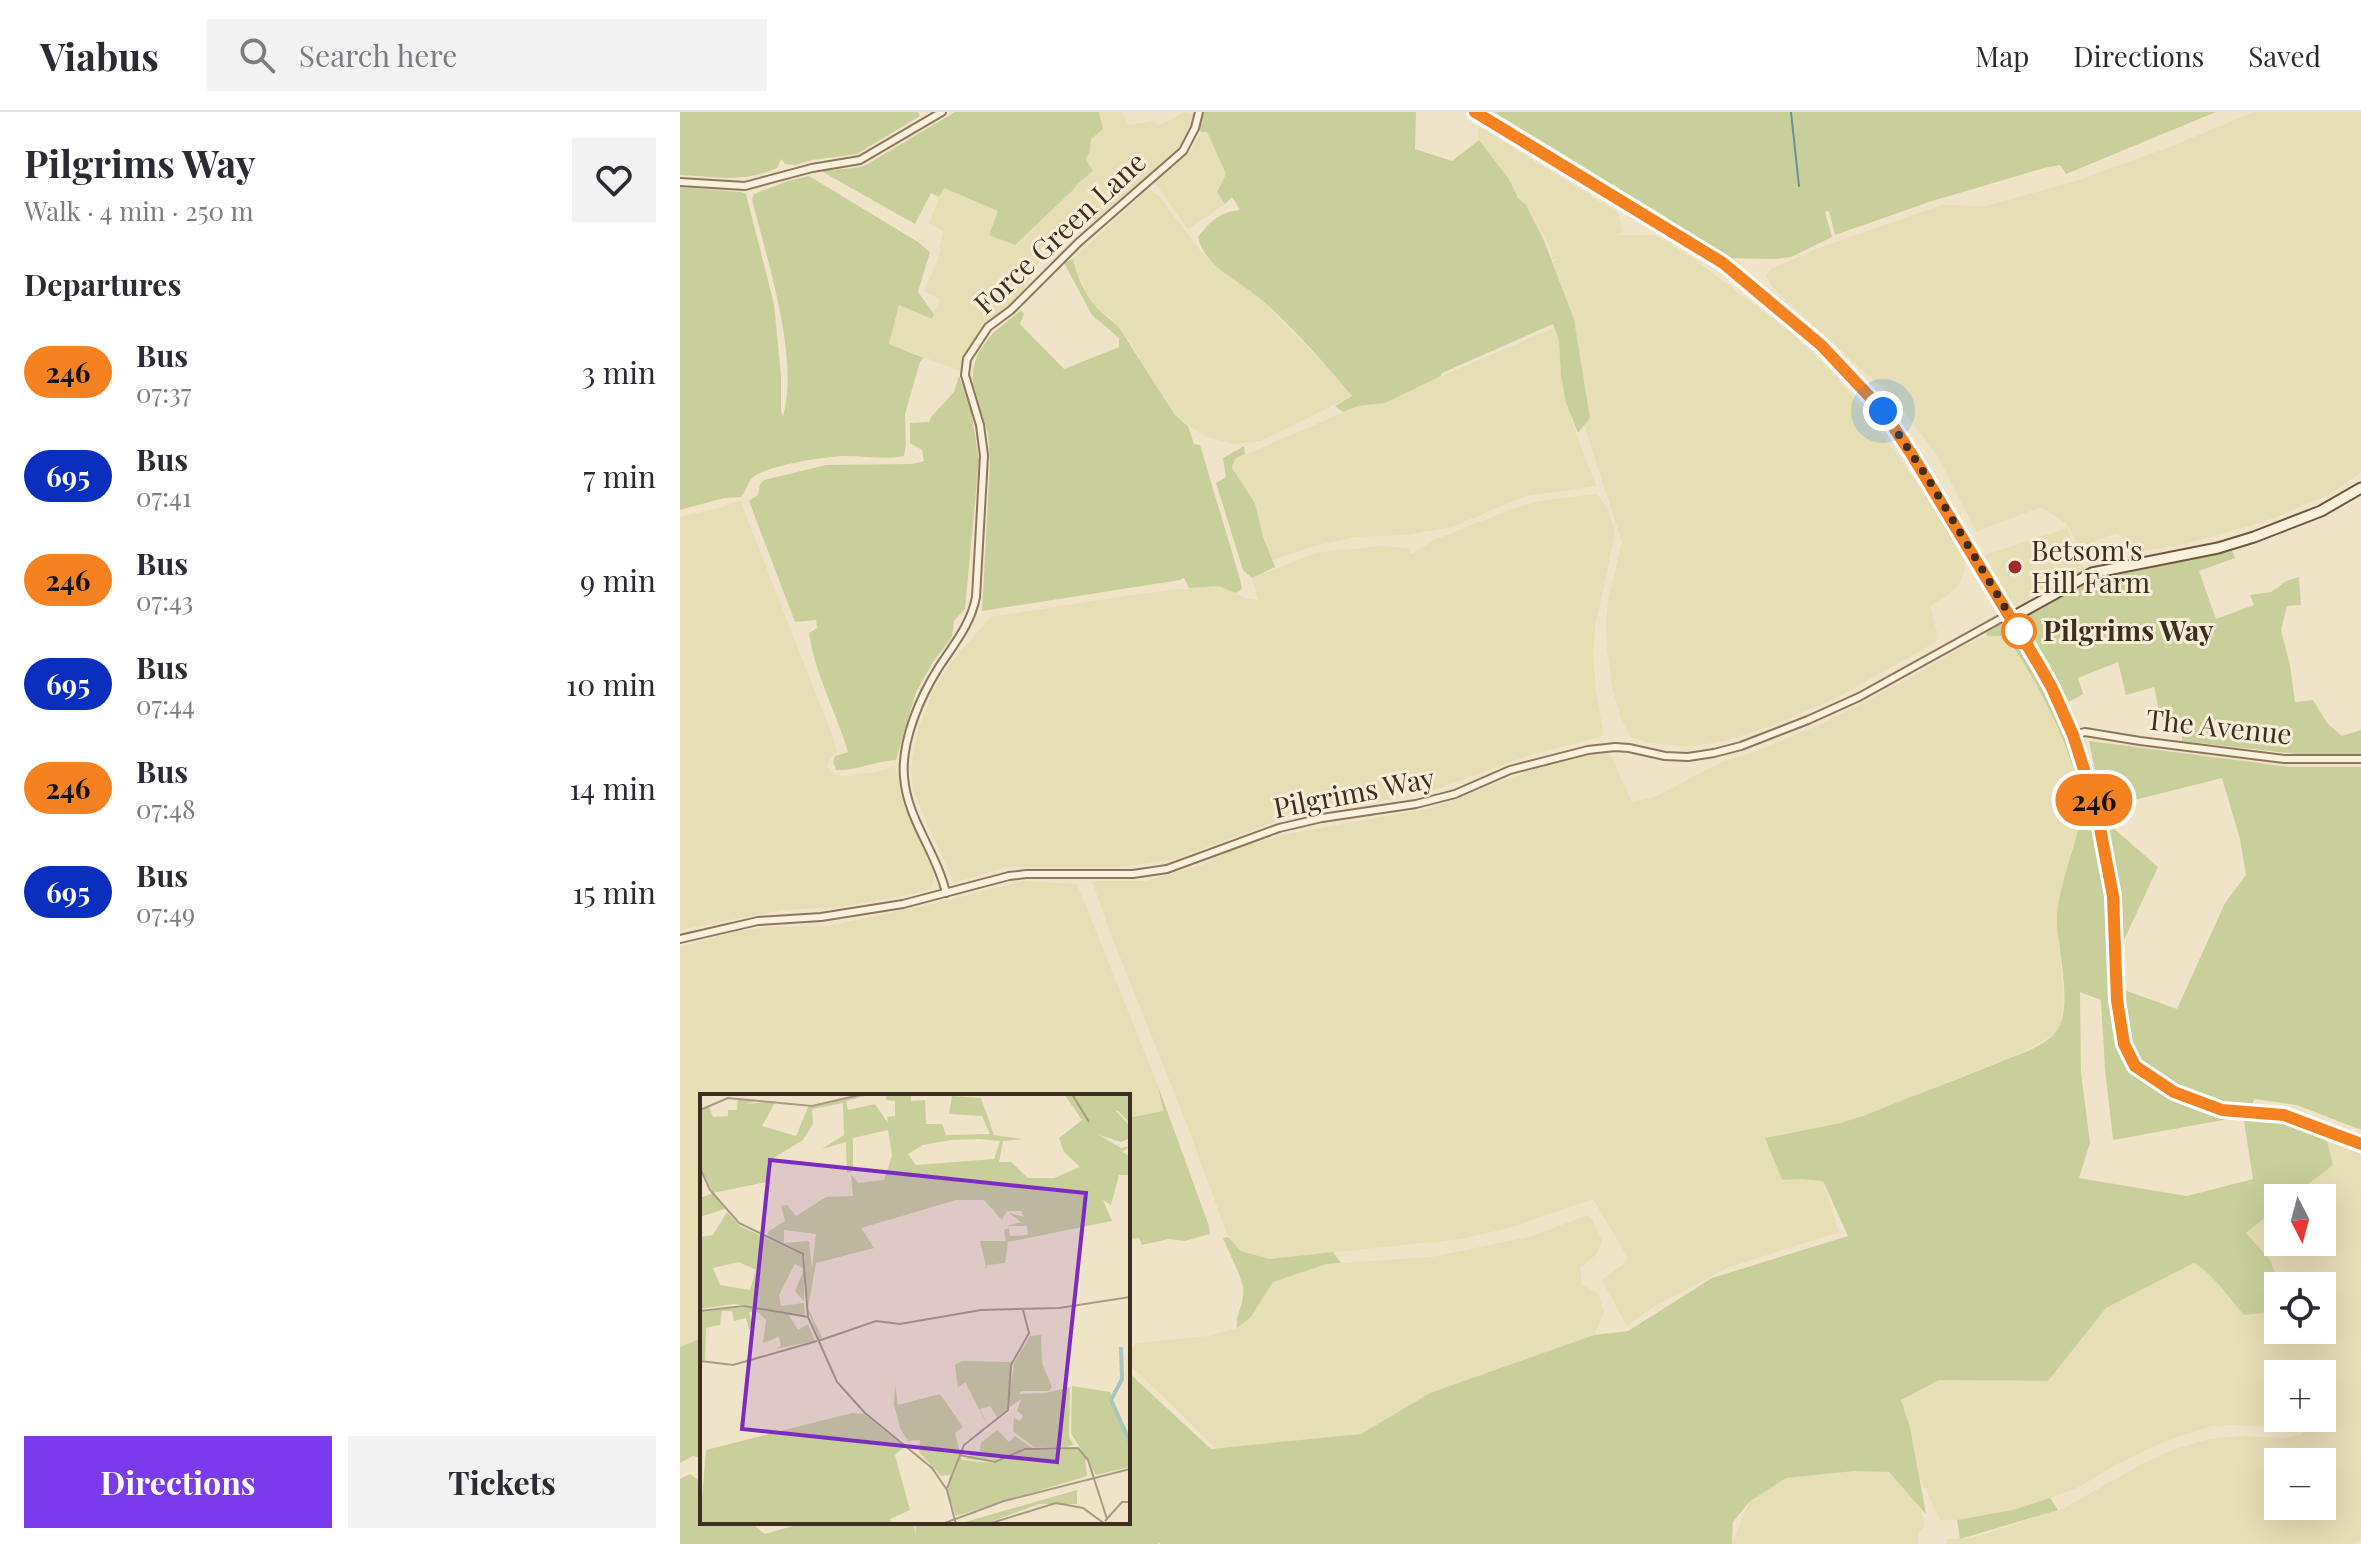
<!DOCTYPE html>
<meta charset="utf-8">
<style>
body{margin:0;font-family:"Playfair Display",serif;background:#f2f2f3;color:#2b2b33;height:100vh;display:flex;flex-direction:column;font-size:30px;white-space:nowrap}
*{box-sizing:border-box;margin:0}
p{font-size:26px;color:#7c7c81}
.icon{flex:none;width:44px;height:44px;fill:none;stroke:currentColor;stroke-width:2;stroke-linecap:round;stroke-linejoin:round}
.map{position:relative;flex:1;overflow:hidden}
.panel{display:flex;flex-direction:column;background:#fff;width:680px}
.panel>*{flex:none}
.badge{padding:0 16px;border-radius:26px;font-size:28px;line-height:52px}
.needle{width:52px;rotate:174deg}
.tools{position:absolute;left:1584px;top:1072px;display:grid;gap:16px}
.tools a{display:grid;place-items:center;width:72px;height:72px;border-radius:0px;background:#fff;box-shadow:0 8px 32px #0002;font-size:40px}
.you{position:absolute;width:40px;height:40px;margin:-20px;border:6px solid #fff;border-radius:50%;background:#1a73e8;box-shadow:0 0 0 12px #1a73e833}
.map>.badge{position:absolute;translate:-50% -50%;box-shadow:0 0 0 4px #fff}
h2{padding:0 24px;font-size:30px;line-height:72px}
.round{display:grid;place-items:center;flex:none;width:84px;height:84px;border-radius:0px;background:#f2f2f3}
.head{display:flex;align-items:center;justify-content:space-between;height:136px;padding:0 24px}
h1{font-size:38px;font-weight:700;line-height:60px}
.primary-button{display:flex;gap:16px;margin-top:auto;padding:16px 24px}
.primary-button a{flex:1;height:92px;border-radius:0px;background:#7c3aed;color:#fff;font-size:32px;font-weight:700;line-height:92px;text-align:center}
.primary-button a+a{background:#f2f2f3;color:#2b2b33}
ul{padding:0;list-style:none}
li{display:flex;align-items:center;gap:24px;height:104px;padding:0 24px}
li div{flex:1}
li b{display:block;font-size:30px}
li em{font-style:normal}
li .badge{min-width:88px;font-weight:700;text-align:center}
header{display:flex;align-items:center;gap:48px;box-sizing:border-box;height:112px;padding:0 40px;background:#fff;border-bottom:2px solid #e1e1e2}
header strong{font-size:38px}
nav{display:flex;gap:44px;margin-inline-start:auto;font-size:28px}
.search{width:560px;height:72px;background:#f2f2f3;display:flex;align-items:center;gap:20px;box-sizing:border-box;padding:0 28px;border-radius:0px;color:#7c7c81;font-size:30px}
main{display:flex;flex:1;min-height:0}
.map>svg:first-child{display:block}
.farmland{fill:#e6deb5;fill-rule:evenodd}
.green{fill:#c9cf9b}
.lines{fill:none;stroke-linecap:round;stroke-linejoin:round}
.stream{stroke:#6f938a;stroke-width:2}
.street-casing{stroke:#8d765c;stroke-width:10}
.secondary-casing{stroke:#6f573f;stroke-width:13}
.primary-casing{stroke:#5b4430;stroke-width:14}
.street{stroke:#faf1dc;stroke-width:6}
.secondary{stroke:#faf1dc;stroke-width:9}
.primary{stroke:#f3d9a0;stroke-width:10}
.line-casing{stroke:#fff;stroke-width:18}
.line{stroke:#f58220;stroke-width:12}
.walk{stroke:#3d2e20;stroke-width:8;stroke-dasharray:0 14.4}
.poi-dot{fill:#9e2a2b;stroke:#f7eed8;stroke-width:3}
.stop-dot{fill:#fff;stroke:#f58220;stroke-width:4}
.labels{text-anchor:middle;stroke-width:6;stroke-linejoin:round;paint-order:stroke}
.street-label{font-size:28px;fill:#3d2e20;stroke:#f7eed8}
.poi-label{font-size:28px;fill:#3d2e20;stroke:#f7eed8;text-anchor:start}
.stop-label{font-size:28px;font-weight:bold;fill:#3d2e20;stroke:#f7eed8;text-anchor:start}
.inset-river{fill:none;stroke:#a9c4bc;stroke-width:4}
.inset-road{fill:none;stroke:#a89b85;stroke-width:2}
.view{fill:#7b2cbf;fill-opacity:0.15;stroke:#7b2cbf;stroke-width:4}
.inset-edge{fill:none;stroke:#3d2e20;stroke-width:4}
</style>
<header>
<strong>Viabus</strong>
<div class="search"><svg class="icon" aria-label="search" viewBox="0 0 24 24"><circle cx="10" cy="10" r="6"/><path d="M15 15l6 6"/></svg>Search here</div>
<nav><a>Map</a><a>Directions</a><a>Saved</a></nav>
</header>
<main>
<section class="panel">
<div class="head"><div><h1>Pilgrims Way</h1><p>Walk · 4 min · 250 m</p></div><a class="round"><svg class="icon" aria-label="heart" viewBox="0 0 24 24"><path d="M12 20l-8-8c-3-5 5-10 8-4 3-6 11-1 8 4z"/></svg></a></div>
<h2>Departures</h2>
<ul>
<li><span class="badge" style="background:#f58220;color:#111">246</span><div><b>Bus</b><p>07:37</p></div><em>3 min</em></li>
<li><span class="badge" style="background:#0a2ebe;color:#fff">695</span><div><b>Bus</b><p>07:41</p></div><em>7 min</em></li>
<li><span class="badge" style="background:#f58220;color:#111">246</span><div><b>Bus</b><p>07:43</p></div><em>9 min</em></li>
<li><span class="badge" style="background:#0a2ebe;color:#fff">695</span><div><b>Bus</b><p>07:44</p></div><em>10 min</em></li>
<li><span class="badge" style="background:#f58220;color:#111">246</span><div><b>Bus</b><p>07:48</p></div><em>14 min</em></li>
<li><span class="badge" style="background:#0a2ebe;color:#fff">695</span><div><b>Bus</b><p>07:49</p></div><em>15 min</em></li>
</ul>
<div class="primary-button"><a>Directions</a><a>Tickets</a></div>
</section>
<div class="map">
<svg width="1681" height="1432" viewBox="0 0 1681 1432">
<rect width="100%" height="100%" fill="#f0e4c8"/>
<g class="farmland">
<polygon points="419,0 442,0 449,13 474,9 479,14 504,0 515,3 514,14 504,31 490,45 415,110 412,108 377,131 359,150 346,174 327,198 306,214 297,224 290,235 280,259 209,232 219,192 251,207 260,187 244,179 258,148 263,119 249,111 263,76 319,99 396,72 413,59 406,47 410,39 411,27 422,8"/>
<polygon points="1574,0 1681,0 1681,361 1648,383 1584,410 1496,434 1461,439 1453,435 1437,421 1399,435 1387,412 1361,395 1296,420 1257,343 1215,288 1092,175 1086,163 1091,157 1136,137 1262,93 1306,94 1399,68 1492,34"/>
<polygon points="798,14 938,101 942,120 938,123 975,123 1014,147 1108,218 1150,258 1203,323 1255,397 1284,448 1285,453 1281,470 1270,482 1250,494 1257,520 1256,530 1154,587 1091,614 1045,629 1015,634 998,634 966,630 951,625 942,609 932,575 927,537 926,508 929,485 942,430 904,313 910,306 894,207 873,150 878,147 872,147 871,137 846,93 838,86 829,67 799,28"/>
<polygon points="521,20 527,20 546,62 537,80 545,92 508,117 474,69 510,39"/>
<polygon points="468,77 479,84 518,136 534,152 577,184 643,251 672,284 581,329 554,332 526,325 495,303 449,229 432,207 417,197 406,181 393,147"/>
<polygon points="874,216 879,229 881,264 886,291 904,344 917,374 845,384 772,415 726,423 676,425 638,433 592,448 582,424 575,391 552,356 555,347 678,294 705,291 761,264"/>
<polygon points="917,382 927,396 935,420 915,516 913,543 916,579 923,620 921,625 850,643 754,678 701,689 660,693 630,692 602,707 495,747 438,755 326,755 274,771 233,679 231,655 238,617 253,579 270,552 310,505 452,483 538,473 565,486 578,488 572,466 636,441 701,434 728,436 731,442 754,428 832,397 859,389"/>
<polygon points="60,388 154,628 157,640 150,646 147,654 150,659 157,664 168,664 197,660 215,654 222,681 255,765 251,776 241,780 162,795 102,798 0,818 0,405 43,395"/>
<polygon points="1387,416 1405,460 1333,495 1305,443"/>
<polygon points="1320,523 1326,524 1360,580 1389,642 1397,673 1401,705 1381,776 1377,807 1384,891 1380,915 1372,924 1345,939 1186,1003 1160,1011 1086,1026 1102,1068 1122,1066 1143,1069 1159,1120 1047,1156 973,1195 947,1214 922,1168 946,1150 947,1144 913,1087 829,1116 780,1127 589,1147 561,1139 548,1125 506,1010 430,820 412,769 466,769 522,753 552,738 607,722 752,696 852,658 905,644 930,642 952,690 975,685 1039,651 1076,639 1141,612 1226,568 1284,534 1307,524"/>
<polygon points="343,769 397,772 478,974 483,999 448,1006 448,984 22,984 22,1226 0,1235 0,835 59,819 90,815 148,814 248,793"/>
<path d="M1646,1026l35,15v387l-8,4h-406v-5l25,-1 92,-30 78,-44 33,-15 34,-10 32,-3 44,2 15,-3 7,-6 -73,-4 -22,1 -44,14 -51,24 -40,24 -27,10 -37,12 -47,10h-26l-20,-42 -10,-51 -10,-27 39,-20 109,1 58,-73 89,-45 19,15 16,22 14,15 32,-7 2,-3v25h44v-44h-42l-10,-26 -25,-27 33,-26v35h44v-44h-32l42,-33zM1598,1262h44v44h-44zM1598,1350h44v44h-44z"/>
<polygon points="907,1103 912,1107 922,1128 917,1142 900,1155 902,1173 918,1181 924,1200 914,1223 750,1281 681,1322 537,1337 448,1251 448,1239 456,1231 528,1224 557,1216 571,1205 593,1170 647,1152 752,1145 853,1124"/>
<polygon points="1166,1356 1217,1360 1239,1390 1245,1414 1238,1420 1238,1432 1052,1432 1069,1390 1106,1366"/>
</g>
<g class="green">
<path d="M0,0h238l2,4 -63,38 -45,6 -17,5 -10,-1 -4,-5 -4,9c-34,15 -61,9 -97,7z"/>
<path d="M275,0h144l4,17 -12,10 -1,12 -4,8 7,12 -16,13 -3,5 -59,56 -26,-10 9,-24 -54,-23 -5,9 -8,-4 -16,31 -94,-53c15,-3 28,-1 43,-5z"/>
<path d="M524,0h212l-1,37 37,12 27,-21 30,39 9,19 8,7 17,33 31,81 16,99 -12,15 -12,-30 -5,-27 -2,-35 -6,-17 -111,49 -1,3 -56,27 -27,3 -15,6 -8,-6 17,-10c-29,-34 -60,-70 -94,-99 -21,-18 -53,-30 -60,-60 13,-16 21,-25 42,-27l-8,-13 -7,7 -8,-12 9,-18 -19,-42h-6l-2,-3z"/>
<polygon points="814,0 1536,0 1386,62 1380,53 1364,56 1249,90 1155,123 1149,99 1145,100 1152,125 1111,145 1093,147 1045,146 989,111 986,105"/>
<path d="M129,64l109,66 12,10 -12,40 16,22 -2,5 -33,-14 -10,39 35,14 -4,4 -15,52 1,30 -2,12c-18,4 -38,0 -57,0 -19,0 -78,9 -92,20 -8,5 -8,15 -14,21l-17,1 -44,12v-323l61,5 5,2 28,110 7,72v35l2,5c17,-58 -17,-159 -31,-217l2,-5 34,-13z"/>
<path d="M393,147c4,16 11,35 23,48 7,8 17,13 24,22l55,86 13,11 6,18 6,1 40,134 2,10 -6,4 -17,-7 -30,2 -5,-10 -4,2 -198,31 8,-148 -2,-29 -15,-51v-14l5,-16 14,-19 29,-24 3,4 -4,10 44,45 55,-22v-9l-27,-23 -28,-52z"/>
<path d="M279,264l12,34 8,50 -14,149 -11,12 -2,16 -19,25 -17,30 -20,68c-21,1 -39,11 -60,10l-3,-8 2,-6 13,-4c-12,-41 -33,-77 -39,-119l8,-5 -1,-8 -21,2 -46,-121 9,-6 2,-11 4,-4 62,-15 86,-1 12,-3 -2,-11 -12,-7v-20l19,-1 2,-5 23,-25z"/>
<polygon points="564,334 565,342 555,347 552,356 575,391 583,425 595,455 572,466 563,458 536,371 546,365 543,346"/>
<polygon points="1551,436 1555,446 1519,459 1536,507 1574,493 1570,483 1591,480 1606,469 1619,465 1621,493 1607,494 1601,518 1610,553 1615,590 1633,588 1647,611 1662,624 1681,618 1681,642 1618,642 1502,629 1502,619 1506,618 1504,610 1480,606 1474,573 1474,575 1446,583 1438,550 1398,566 1403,582 1389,590 1380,576 1343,503 1416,467 1501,450"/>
<path d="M1322,511h4c7,14 15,29 23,42 5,7 11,13 15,20 31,57 49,121 57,186 7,48 7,97 13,146 2,12 2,30 9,41 20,33 81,52 117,59l-127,23 -8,-71 -4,-69 -21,-8 1,81 9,70 -11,35 108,18 66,-17 -10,-64 82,18 8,32 -43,33h-12v9l-32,26 24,27 10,26h-2c0,29 -7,26 -34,29 -16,-17 -29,-40 -50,-52l-88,45 -58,73 -109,-1 -38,20 9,27 16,87 -37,-42 -35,-1 -68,7 -37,24 -16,20 -1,22h-572l-1,-2 -1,2h-478v-65l10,-5 12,9v39h48l15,12 42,-12h106l3,15 -1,-15h213v-150l83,77 150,-15 69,-41 164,-58 34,-4 84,-53 136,-42 -25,-55 -21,-2 -20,1 -17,-42 75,-15 26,-8c45,-19 91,-35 136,-54 17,-7 41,-14 53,-28 20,-22 2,-85 2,-113 1,-35 17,-67 23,-101 8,-47 -47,-144 -74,-183h-19l-1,-4z"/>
<path d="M1409,629l201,26h71v363l-64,-25 -43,-6 -2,7c-39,-3 -112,-24 -125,-66 -11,-35 -8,-81 -6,-117 2,-34 -11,-71 -18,-104l55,48 -34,73v50l53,19 48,-106 21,-28 -6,-36 -18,-61 -119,30z"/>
<polygon points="478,974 529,1114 530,1122 505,1129 489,1127 462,1133 459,1126 448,1127 448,1006 483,999"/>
<path d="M548,1125l13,14 28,8 64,-7 8,11 -14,1 -54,18 -22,35 -14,11c-2,-13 8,-25 6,-40 -3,-16 -14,-35 -20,-50z"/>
<polygon points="22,1226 22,1346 13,1344 0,1351 0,1235"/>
<polygon points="1370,1386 1378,1398 1280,1427 1277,1408 1333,1398"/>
</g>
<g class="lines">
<polyline class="stream" points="1111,0 1119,74"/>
<defs>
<g id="street">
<polyline points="0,70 65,74 132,56 180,48 262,0"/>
<polyline points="1393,623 1405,620 1460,629 1604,647 1681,647"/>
<path d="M266,781c-9,-40 -39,-74 -42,-116 -3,-36 16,-80 35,-110 15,-23 32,-43 37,-70l8,-141 -4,-31 -15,-50 2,-16 21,-32 23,-17 68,-68 104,-91 12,-23 4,-16"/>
<polyline points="0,827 78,809 141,805 223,792 329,764 346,762 453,762 487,757 599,716 642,706 736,692 775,682 830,658 908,638 935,635 949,636 985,644 1008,645 1034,641 1061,634 1128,608 1179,585 1329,502"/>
</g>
<polyline id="secondary" points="1331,506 1412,461 1538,436 1574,425 1641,399 1681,376"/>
<polyline id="primary" points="795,0 1043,151 1141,233 1203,299 1247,365 1331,506 1372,576 1393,623 1418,703 1433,784 1437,888 1444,932 1455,954 1494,980 1542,998 1604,1003 1681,1032"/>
</defs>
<use href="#street" class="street-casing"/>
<use href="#secondary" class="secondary-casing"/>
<use href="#primary" class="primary-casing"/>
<use href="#street" class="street"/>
<use href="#secondary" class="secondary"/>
<use href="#primary" class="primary"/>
</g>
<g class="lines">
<defs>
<polyline id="line" points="795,0 1043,151 1141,233 1203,299 1232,343 1359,553 1372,576 1393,623 1416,695 1433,784 1437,888 1444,932 1455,954 1494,980 1542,998 1604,1003 1681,1032"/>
</defs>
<use href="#line" class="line-casing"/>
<use href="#line" class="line"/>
<polyline class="walk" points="1203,299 1247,365 1345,529 1339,519"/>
</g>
<circle class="poi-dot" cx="1335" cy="455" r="8"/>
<circle class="stop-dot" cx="1339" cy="519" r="16"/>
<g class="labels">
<g class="street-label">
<text transform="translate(380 121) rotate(-43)" y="10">Force Green Lane</text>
<text transform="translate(1539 615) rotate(6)" y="10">The Avenue</text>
<text transform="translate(674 681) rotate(-11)" y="10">Pilgrims Way</text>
</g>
<g class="poi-label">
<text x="1351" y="449">Betsom's<tspan x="1351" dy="32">Hill Farm</tspan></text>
</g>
<g class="stop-label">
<text x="1363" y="529">Pilgrims Way</text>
</g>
</g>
<g transform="translate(20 982)">
<rect width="430" height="430" fill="#f0e4c8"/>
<path d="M168,0h5l-27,7 2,9 27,-6 13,19 -1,-6 8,-1v-15l-9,-1v-6h25v7l14,-1 1,24h16l4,11 44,-1 -8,-18 -33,-2 3,-18 29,2 13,37 29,4 -20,2 -4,21h12l17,16h26l26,-11 -16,-15 -5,-14 23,-18 -18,-26h66v29l-12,-12h-2l14,15v12l-9,4 -22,-7 22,13 9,-2 -8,6 8,4v19h-11l-8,30 -8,-5 9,21 -104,21 -3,21 -18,2v5l-7,-29h26l-2,-11 5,-2 1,8 18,-1 -1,-9h-20l14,-4 -12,-9 15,4 -3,-6h-14l-5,9 -18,-20h-28l-95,28 13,20 -58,15 -8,45 14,30 -3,2 -13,-35 -1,-49 -21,-13 25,-2 3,28 4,-35 -32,-4v13l-15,-5 -1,-6 17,-11 -4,-15 6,-1 9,11 30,-19 27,-1 -2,-22 7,9 26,-3 8,-24 -4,-26 -35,8v33l-6,2 -1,-31 -24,7 22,-14 -1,-32 -31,6 1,15 -10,16 -36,22v20l-54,11 12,16 -25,8v-19l13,-5 -13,-27v-55l9,-4 4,10 15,-1v-6h9l1,-11 21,1 -13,4 30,-3 -14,25 34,10 12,-29zM252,46l27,-1 21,2 -6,18 -78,6 -8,-11 15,-9zM27,118l13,14 62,29 2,12v34l-9,-10 9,-22 -9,-5 -16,31 2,11 23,-3 1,13 -71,-12 -34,5v-72l13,-2zM39,168l17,8 -6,20 -30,-5 -7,-17zM47,213l41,7 10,16 10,-6 7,17 -40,8 6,-3 -2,-9 -16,6 3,-23 -8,-8h-9l4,17h-4l-3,-11 -12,3 -2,-10h-10l-2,14 -14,3 -1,32h-5v-48zM341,241l1,28 10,24 -3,4h-28l-2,3 27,-1 24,-6 -1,50 5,8 -8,2h-32l-21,-16 1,-13 6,3 3,-6 -6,-4 4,-12 -11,8 -1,-7 5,-37 16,-27zM262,267l49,1 -3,46 -11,9 -7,-11 -10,3 8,17 -23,-44 -7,6 -3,-23zM195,290l3,21 42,-11 23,33 -8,6 7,27 31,3 32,-13 52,-1 8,7 2,20 -131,40 -9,-26 3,-15 -9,1 -22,-24 1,-12 -12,1 -8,-13 -6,-23zM372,292l38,6 19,52 1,23 -34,8 -25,-42zM152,319l12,1 40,33 -9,8 15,55 -20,9 2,5h-192l6,-74zM297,336l12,12 6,-6 17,12 -35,13 -33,-2 6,-2 -1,-6 10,5 2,-13zM377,396v14h-38l-54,20h-27z" fill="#c9cf9b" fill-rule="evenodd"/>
<path class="inset-river" d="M421,253l1,32 -11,21 19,42"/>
<path class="inset-road" d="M239,0h70M372,0l17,28M0,16l28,-12 84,8 52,-12M0,74l10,22 29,33 64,31 5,63 29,65 28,31 67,55 15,22 9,34M0,217l44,-5 64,11M118,247l58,-20 24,3 81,-14 78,-2 71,-11M0,267l33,4 84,-24M259,361l36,7 30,-13 53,-1 10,12 19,59M247,394l17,-43 44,-35 3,-45 18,-32 -6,-23M405,427l17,-19h8M242,430l62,-23 126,-32M288,430l68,-21 27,5 22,16"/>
<path class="view" d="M70,66l316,33 -29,269 -315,-33z"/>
<rect width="430" height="430" class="inset-edge"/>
</g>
</svg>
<div class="tools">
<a><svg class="needle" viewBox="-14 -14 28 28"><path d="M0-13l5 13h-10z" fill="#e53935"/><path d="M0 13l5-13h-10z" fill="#7c7c81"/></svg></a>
<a><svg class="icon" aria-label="locate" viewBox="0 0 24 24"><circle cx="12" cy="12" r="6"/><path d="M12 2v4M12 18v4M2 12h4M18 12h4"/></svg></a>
<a>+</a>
<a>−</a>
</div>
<div class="you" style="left:1203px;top:299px"></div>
<b class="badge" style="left:1414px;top:688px;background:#f58220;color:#111">246</b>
</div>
</main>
